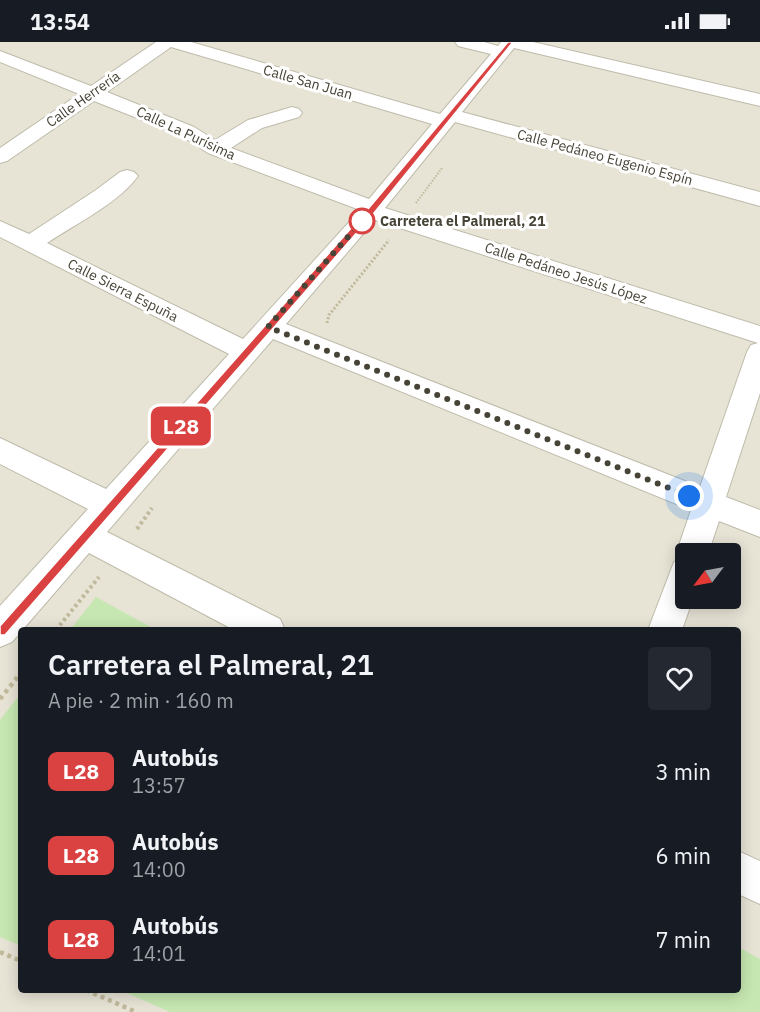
<!DOCTYPE html>
<html lang="es">
<meta charset="utf-8">
<style>
body{margin:0;font-family:"IBM Plex Sans",sans-serif;background:#242831;color:#f1f3f6;height:100vh;display:flex;flex-direction:column;font-size:22px;white-space:nowrap}
*{box-sizing:border-box;margin:0}
p{font-size:20px;color:#9ea1a6}
.icon{flex:none;width:33px;height:33px;fill:none;stroke:currentColor;stroke-width:2;stroke-linecap:round;stroke-linejoin:round}
.map{position:relative;flex:1;overflow:hidden}
.sheet{position:absolute;left:18px;top:585px;width:723px;height:366px;display:flex;flex-direction:column;background:#171b24;border-radius:6px;box-shadow:0 3px 15px #0003}
.sheet>*{flex:none}
.badge{padding:0 12px;border-radius:9px;font-size:21px;line-height:39px}
.needle{width:39px;rotate:238deg}
.buttons{position:absolute;left:675px;top:501px;display:grid;gap:12px}
.buttons a{display:grid;place-items:center;width:66px;height:66px;border-radius:6px;background:#171b24;box-shadow:0 3px 15px #0003;font-size:30px}
.you{position:absolute;width:30px;height:30px;margin:-15px;border:4px solid #fff;border-radius:50%;background:#1a73e8;box-shadow:0 0 0 9px #1a73e833}
.map>.badge{position:absolute;translate:-50% -50%;box-shadow:0 0 0 3px #fff}
.round{display:grid;place-items:center;flex:none;width:63px;height:63px;border-radius:6px;background:#242831}
.summary{display:flex;align-items:center;justify-content:space-between;height:102px;padding:0 30px}
h1{font-size:28px;font-weight:600;line-height:45px}
ul{padding:0;list-style:none}
li{display:flex;align-items:center;gap:18px;height:84px;padding:0 30px}
li div{flex:1}
li b{display:block;font-size:22px}
li em{font-style:normal}
li .badge{min-width:66px;font-weight:700;text-align:center}
.status{display:flex;justify-content:space-between;align-items:center;height:42px;padding:0 30px;background:#171b24;direction:ltr}
.status svg{height:16px;fill:currentColor}
.map>svg:first-child{display:block}
.residential{fill:#e7e4d6;fill-rule:evenodd}
.green{fill:#c6e7b1}
.lines{fill:none;stroke-linecap:round;stroke-linejoin:round}
.minor-casing{stroke:#bfbbaa;stroke-width:2}
.path-far3{stroke:#c1b99b;stroke-width:2;stroke-dasharray:1.5 1.5;stroke-linecap:butt}
.path-far2{stroke:#c1b99b;stroke-width:3;stroke-dasharray:2 2;stroke-linecap:butt}
.path-far1{stroke:#c1b99b;stroke-width:4;stroke-dasharray:3 3;stroke-linecap:butt}
.path{stroke:#c1b99b;stroke-width:4.5;stroke-dasharray:4 4;stroke-linecap:butt}
.minor{fill:#fff;fill-rule:evenodd}
.line{fill:#da4241;stroke:#fff;stroke-width:1.5}
.walk{stroke:#474336;stroke-width:6;stroke-dasharray:0 10.8}
.stop-dot{fill:#fff;stroke:#da4241;stroke-width:3}
.labels{text-anchor:middle;stroke-width:6;stroke-linejoin:round;paint-order:stroke}
.far-street-label{font-size:14px;fill:#474336;stroke:#fff}
.far-stop-label{font-size:14px;font-weight:bold;fill:#474336;stroke:#fff;text-anchor:start}
</style>
<div class="status"><b>13:54</b><svg viewBox="0 0 49 12"><path d="M0 12V9h3v3zM5 12V6h3v6zM10 12V3h3v9zM15 12V0h3v12zM26 1h20v11H26zM47 4h2v5h-2z"/></svg></div>
<div class="map">
<svg width="760" height="970" viewBox="0 0 760 970">
<rect width="100%" height="100%" fill="#f4f2e8"/>
<path class="residential" d="M0,0h760v970h-760zM686,512h44v44h-44zM21,588h717v360h-717z"/>
<g class="green">
<polygon points="96,555 156,588 70,588"/>
<polygon points="21,651 21,904 0,895 0,678"/>
<polygon points="738,905 760,917 760,970 170,970 120,948 738,948"/>
</g>
<g class="lines">
<defs>
<g id="minor">
<path d="M156,0h35l249,72 51,-60 -33,-8 -3,-4h29l14,4 3,-4h32l227,52v12l-246,-58 -52,64 298,80v14l-305,-84 -70,86 375,118v67l-34,104 34,13v27l-41,-16 -11,33h-22v44h7l-11,32h-34l26,-68 5,-2 -3,-6 15,-44 -418,-171 -166,193 173,87 5,11h-51l-145,-77 -77,89 -12,5v-41l88,-97 -88,-45v-26l106,51 123,-135 -229,-117v-16l29,13 67,-44 24,-18 7,-2 7,2 4,4c-18,26 -64,49 -91,67l196,96 117,-129 -152,-57 -28,-18 -86,-34 -87,60 -7,2v-15l79,-54 -79,-32v-11l91,35zM171,5l261,77 -63,75 -138,-51 31,-20 37,-11 3,-4 -3,-4 -7,-2 -44,13 -33,20 -21,-13 -87,-35zM375,178l383,123 -7,2 -4,7 -47,135 -414,-163z"/>
<polygon points="738,809 760,819 760,862 738,852"/>
</g>
</defs>
<use href="#minor" class="minor-casing"/>
<polyline class="path-far3" points="416,161 442,126"/>
<polyline class="path-far2" points="327,281 329,273 389,198"/>
<g class="path-far1">
<polyline points="137,487 152,466"/>
<polyline points="56,588 99,535"/>
<polyline points="19,634 21,631"/>
</g>
<g class="path">
<polyline points="0,657 20,632"/>
<polyline points="0,910 21,919"/>
<polyline points="86,948 136,970"/>
</g>
<use href="#minor" class="minor"/>
</g>
<polygon class="line" points="508,0 513,0 374,171 5,593 0,593 0,584 368,167"/>
<g class="lines">
<polyline class="walk" points="362,179 268,285 689,454"/>
</g>
<circle class="stop-dot" cx="362" cy="179" r="12"/>
<g class="labels">
<g class="far-street-label">
<text transform="translate(308 40) rotate(16)" y="5">Calle San Juan</text>
<text transform="translate(83 57) rotate(-35)" y="5">Calle Herrería</text>
<text transform="translate(186 91) rotate(25)" y="5">Calle La Purísima</text>
<text transform="translate(605 115) rotate(15)" y="5">Calle Pedáneo Eugenio Espín</text>
<text transform="translate(566 231) rotate(18)" y="5">Calle Pedáneo Jesús López</text>
<text transform="translate(123 248) rotate(27)" y="5">Calle Sierra Espuña</text>
</g>
<g class="far-stop-label">
<text x="380" y="184">Carretera el Palmeral, 21</text>
</g>
</g>
</svg>
<div class="buttons">
<a><svg class="needle" viewBox="-14 -14 28 28"><path d="M0-13l5 13h-10z" fill="#e53935"/><path d="M0 13l5-13h-10z" fill="#9ea1a6"/></svg></a>
</div>
<div class="you" style="left:689px;top:454px"></div>
<b class="badge" style="left:181px;top:384px;background:#da4241;color:#fff">L28</b>
<section class="sheet">
<div class="summary"><div><h1>Carretera el Palmeral, 21</h1><p>A pie · 2 min · 160 m</p></div><a class="round"><svg class="icon" aria-label="heart" viewBox="0 0 24 24"><path d="M12 20l-8-8c-3-5 5-10 8-4 3-6 11-1 8 4z"/></svg></a></div>
<ul>
<li><span class="badge" style="background:#da4241;color:#fff">L28</span><div><b>Autobús</b><p>13:57</p></div><em>3 min</em></li>
<li><span class="badge" style="background:#da4241;color:#fff">L28</span><div><b>Autobús</b><p>14:00</p></div><em>6 min</em></li>
<li><span class="badge" style="background:#da4241;color:#fff">L28</span><div><b>Autobús</b><p>14:01</p></div><em>7 min</em></li>
</ul>
</section>
</div>
